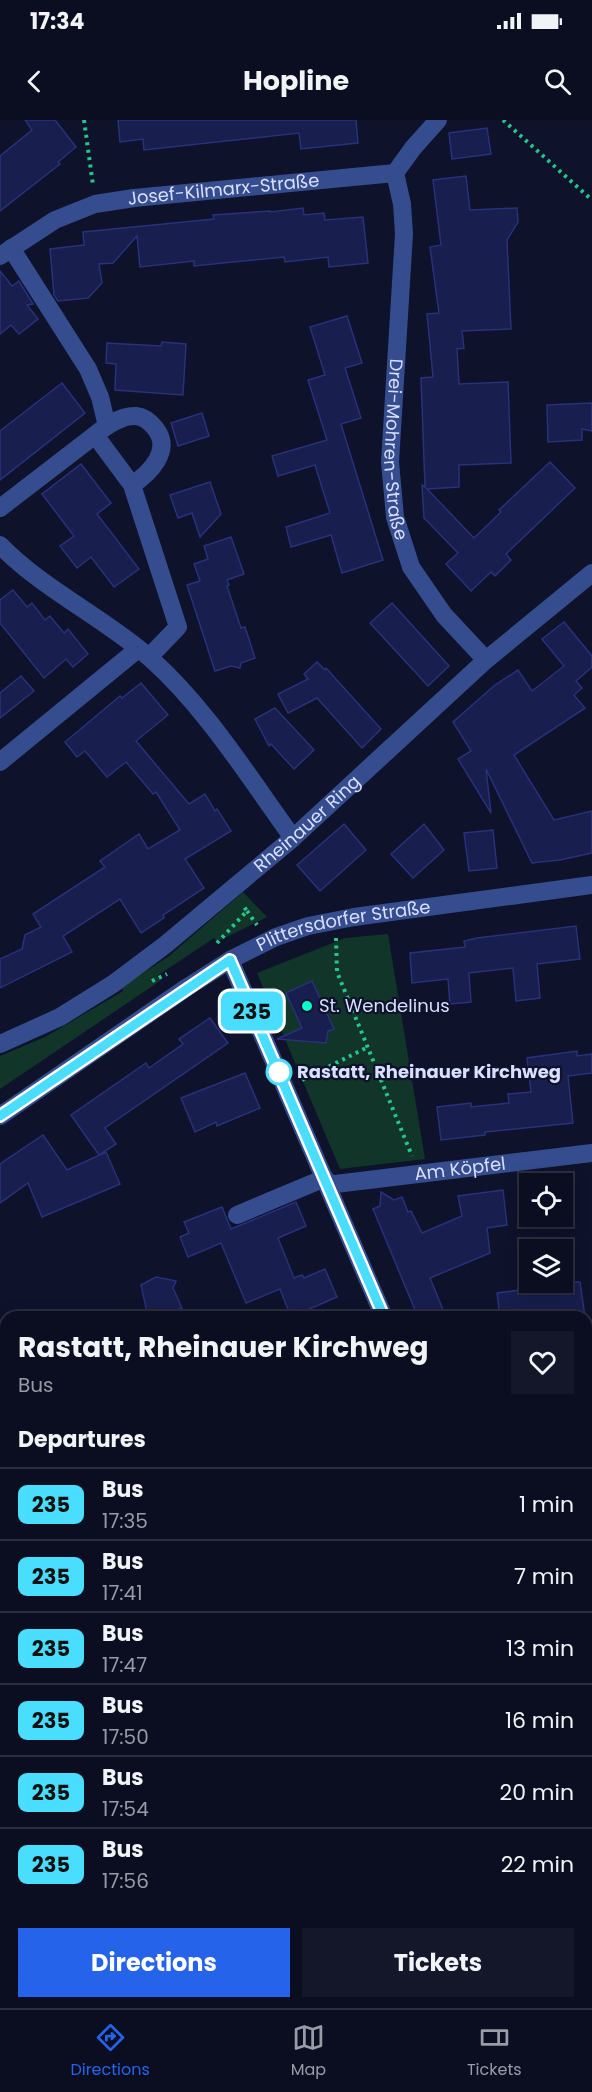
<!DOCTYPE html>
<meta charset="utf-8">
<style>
body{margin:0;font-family:Poppins,sans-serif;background:#131729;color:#f1f3f6;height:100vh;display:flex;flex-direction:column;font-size:22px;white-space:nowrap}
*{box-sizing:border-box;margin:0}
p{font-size:20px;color:#999ca5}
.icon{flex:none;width:33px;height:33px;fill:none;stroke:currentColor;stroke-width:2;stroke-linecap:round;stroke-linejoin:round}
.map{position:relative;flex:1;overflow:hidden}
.drawer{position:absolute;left:0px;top:1191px;width:592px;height:698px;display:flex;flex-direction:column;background:#0a0e20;border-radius:18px 18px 0 0;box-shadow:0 3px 15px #0003,0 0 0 2px #2a2e3e}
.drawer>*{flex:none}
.badge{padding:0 12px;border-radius:9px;font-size:21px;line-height:39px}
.fabs{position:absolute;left:519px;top:1053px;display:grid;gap:12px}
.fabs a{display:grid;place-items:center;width:54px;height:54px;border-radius:0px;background:#0a0e20;box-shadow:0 3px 15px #0003,0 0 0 2px #2a2e3e;font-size:30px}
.map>.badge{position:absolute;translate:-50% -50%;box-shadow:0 0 0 3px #fff}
h2{padding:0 18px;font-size:22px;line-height:54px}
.round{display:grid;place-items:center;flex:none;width:63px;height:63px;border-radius:0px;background:#131729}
.summary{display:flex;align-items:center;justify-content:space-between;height:102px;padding:0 18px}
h1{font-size:28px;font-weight:700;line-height:45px}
.button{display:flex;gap:12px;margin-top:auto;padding:12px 18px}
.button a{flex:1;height:69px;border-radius:0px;background:#2563eb;color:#fff;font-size:24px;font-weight:700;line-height:69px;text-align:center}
.button a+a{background:#131729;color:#f1f3f6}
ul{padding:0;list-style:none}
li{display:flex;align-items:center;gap:18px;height:72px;padding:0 18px;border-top:2px solid #2a2e3e}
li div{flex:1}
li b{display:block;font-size:22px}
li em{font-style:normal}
li .badge{min-width:66px;font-weight:700;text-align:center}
.status{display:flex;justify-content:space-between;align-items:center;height:42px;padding:0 30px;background:#0a0e20;direction:ltr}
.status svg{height:16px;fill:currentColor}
header{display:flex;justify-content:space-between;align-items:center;height:78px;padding:0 18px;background:#0a0e20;font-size:27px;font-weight:700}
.tabs{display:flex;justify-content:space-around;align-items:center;height:84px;border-top:2px solid #2a2e3e;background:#0a0e20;font-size:16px;color:#999ca5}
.tabs a{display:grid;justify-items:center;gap:3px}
.tabs .on{color:#2563eb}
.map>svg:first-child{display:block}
.green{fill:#113529}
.building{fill:#181e4d;stroke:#28317b;stroke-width:1.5}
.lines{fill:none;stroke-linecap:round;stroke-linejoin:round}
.path{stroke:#25c68b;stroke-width:4;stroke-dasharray:3 4.5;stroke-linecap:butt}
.minor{stroke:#354d8e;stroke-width:18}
.line-casing{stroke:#fff;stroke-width:14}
.line{stroke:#49ddff;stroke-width:9}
.poi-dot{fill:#04ffcb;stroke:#0e122b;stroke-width:2}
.stop-dot{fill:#fff;stroke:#49ddff;stroke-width:3}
.labels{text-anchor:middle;stroke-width:4.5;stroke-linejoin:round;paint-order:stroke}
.street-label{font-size:18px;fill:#d8dfff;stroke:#0e122b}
.poi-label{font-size:18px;fill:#d8dfff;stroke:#0e122b;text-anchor:start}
.stop-label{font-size:18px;font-weight:bold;fill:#d8dfff;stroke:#0e122b;text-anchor:start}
</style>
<div class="status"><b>17:34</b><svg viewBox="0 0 49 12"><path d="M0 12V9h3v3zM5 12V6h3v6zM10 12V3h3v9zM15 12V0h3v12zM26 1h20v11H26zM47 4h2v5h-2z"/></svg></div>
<header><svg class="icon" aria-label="back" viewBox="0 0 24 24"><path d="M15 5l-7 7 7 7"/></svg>Hopline<svg class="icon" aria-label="search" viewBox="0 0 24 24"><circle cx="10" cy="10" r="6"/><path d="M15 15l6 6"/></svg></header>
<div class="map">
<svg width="592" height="1888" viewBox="0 0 592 1888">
<rect width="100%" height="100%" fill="#0e122b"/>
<g class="green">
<polygon points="243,772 267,797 217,822 214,818 157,856 160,861 0,969 0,936 45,917 123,871 122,867 169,836"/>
<polygon points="388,814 425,1039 340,1049 257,853 345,818"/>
<polygon points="586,1243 592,1243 592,1562 586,1560"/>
<polygon points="6,1413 6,1600 0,1602 0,1416"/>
</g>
<g class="building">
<polygon points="25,0 55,0 76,27 58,42 60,44 0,91 0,36 32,10"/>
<polygon points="118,0 356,0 358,23 301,29 299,13 144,30 143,19 120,22"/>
<polygon points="487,8 491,34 452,39 449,13"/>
<polygon points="466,56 470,90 517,88 518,102 507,120 511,209 462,211 464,228 457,229 459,264 508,262 511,343 459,345 459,367 427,369 474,418 501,392 499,390 550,342 575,368 506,434 511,440 495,456 491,452 471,471 446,444 458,433 424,398 422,365 425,367 421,258 433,257 427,194 439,193 430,127 441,125 433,60"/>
<polygon points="303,88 304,95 324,93 325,100 363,97 368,143 329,147 328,137 285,142 284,137 194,146 194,141 140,147 137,116 113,143 99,144 102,163 88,178 58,181 54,175 50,129 84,125 83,112 214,99 213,95 270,91 270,92"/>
<polygon points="0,151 12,166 19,161 33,184 27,185 38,199 19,214 11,205 0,214"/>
<polygon points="347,196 362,243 345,248 361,298 341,304 383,440 342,453 331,415 291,427 286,407 330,393 315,345 278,356 272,336 327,320 308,260 325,255 310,207"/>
<polygon points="162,222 186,224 183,275 115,270 116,244 106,243 107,223 161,226"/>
<polygon points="62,263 85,293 0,360 0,311"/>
<polygon points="592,283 592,311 582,309 582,320 548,322 547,285"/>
<polygon points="202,293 209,316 178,326 171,303"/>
<polygon points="81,344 111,383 97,394 139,449 114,467 91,437 77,448 60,426 74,416 42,374"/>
<polygon points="210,362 221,394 200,417 192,393 178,398 170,375"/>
<polygon points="231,417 244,454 227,460 229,465 227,466 241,508 245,507 255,538 241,543 240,548 231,546 215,551 187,465 200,461 194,444 208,439 204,426"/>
<polygon points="13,470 27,487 32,483 45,500 50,496 64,513 68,509 88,534 73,547 66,539 44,558 0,503 0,480"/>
<polygon points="392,483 449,546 428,566 370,503"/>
<polygon points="564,502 592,536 592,547 576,561 582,568 574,575 585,588 514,635 554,700 592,691 592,733 560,740 532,743 486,649 491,693 458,639 471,631 453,602 495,565 518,550 532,571 564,546 542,519"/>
<polygon points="317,542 325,550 326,548 381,609 362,628 317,578 288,593 278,574 308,559 304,554"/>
<polygon points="21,556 34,571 0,598 0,573"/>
<polygon points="141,563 168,595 136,621 189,684 205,674 215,691 217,689 231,711 185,739 204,768 163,795 164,798 141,813 120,779 63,816 72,832 0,868 0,839 22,829 25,815 41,807 33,794 105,747 100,741 139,714 148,729 180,710 156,672 153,674 126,642 107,657 85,631 77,637 65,622 120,576 122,578"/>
<polygon points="275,588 314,630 294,649 271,624 269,626 255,599"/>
<polygon points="344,704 366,730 320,771 297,745"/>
<polygon points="424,704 444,730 413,758 391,734"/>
<polygon points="493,710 497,748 469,751 464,713"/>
<polygon points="576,806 580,839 537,844 540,878 516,881 513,848 469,853 471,882 450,884 448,859 412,863 410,833 465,827 464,821 477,818"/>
<polygon points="312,861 334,909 328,911 326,923 277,919 302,908 286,873"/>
<polygon points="210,898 228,923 105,1008 116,1024 99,1035 71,995 146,943 149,948 183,924 179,919"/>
<polygon points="577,931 577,936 592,934 592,953 568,956 573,1003 485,1012 485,1015 441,1020 437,987 471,983 471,987 509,983 508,974 531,972 527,938"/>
<polygon points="245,953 260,988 217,1006 216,1002 195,1012 181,978"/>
<polygon points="43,1015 67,1050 106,1032 120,1064 42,1097 28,1063 0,1083 0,1044"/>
<polygon points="503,1070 507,1105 487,1108 490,1133 430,1158 446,1197 418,1197 373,1089 380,1086 381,1072 394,1080 402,1077 408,1092 411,1091 422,1113 462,1096 458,1076"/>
<polygon points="296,1082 306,1106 278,1118 294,1158 302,1155 304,1158 325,1149 337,1177 291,1197 280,1169 246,1183 221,1123 188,1137 180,1117 189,1113 184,1102 222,1087 231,1109"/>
<polygon points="156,1157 176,1161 173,1168 182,1188 159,1197 148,1197 141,1165"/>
<polygon points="545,1162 580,1162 585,1197 500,1197 497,1173 545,1167"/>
</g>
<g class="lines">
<g class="path">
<polyline points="84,0 93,65"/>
<polyline points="503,0 592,80"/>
<polyline points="247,791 257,805"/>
<polyline points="336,818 337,852 412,1036"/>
<polyline points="217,823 247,791 242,784"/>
<polyline points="152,861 167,854"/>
<polyline points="302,960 368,927"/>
<polyline points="195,1888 199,1882"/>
</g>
<g class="minor">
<path id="s1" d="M395,53l7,31 2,30 -14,228 5,55 16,50 33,48 42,45"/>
<polyline points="11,128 88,249 100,277 107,306"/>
<path id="s2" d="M0,136l55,-36 40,-16 39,-6 261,-25 18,-25 25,-28"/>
<path d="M132,365c18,-12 41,-35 23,-57 -4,-5 -11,-11 -19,-12 -15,-1 -30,10 -41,19l37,50 46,142 -29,30"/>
<polyline points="0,388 95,315"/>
<path d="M0,425c44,45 103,72 150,113 57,51 98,118 143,180"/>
<polyline points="0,642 138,529"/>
<polyline points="230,840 384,1197"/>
<path id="s3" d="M0,924l60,-27 53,-33 52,-39 128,-107 193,-178 106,-87"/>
<path id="s4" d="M0,996l186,-128 44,-28 46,-23 32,-11 46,-9 238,-32"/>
<path id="s5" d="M327,1065l265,-32"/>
<polyline points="237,1095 325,1058"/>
<polyline points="586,1232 592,1231"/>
<polyline points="0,1403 6,1400"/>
<polyline points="586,1576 592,1579"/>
<polyline points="0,1615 6,1614"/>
<polyline points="586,1701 591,1703"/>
<polyline points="0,1808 6,1808"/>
<polyline points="0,1832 6,1875"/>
<polyline points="298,1882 307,1888"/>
<polyline points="502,1882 504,1884"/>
<polyline points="537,1888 542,1883"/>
</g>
</g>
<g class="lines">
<defs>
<polyline id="line" points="0,996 230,840 384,1197"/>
</defs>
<use href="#line" class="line-casing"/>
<use href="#line" class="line"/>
</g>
<circle class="poi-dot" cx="307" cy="886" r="6"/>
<circle class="stop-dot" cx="279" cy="952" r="12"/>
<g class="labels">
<g class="street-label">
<text dy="6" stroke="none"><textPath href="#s2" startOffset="238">Josef-Kilmarx-Straße</textPath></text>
<text dy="6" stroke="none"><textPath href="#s1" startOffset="278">Drei-Mohren-Straße</textPath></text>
<text dy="6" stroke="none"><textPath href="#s3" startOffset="380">Rheinauer Ring</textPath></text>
<text dy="6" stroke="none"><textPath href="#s4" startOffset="398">Plittersdorfer Straße</textPath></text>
<text dy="6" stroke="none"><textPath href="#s5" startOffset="134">Am Köpfel</textPath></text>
</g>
<g class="poi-label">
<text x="319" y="892">St. Wendelinus</text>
</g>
<g class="stop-label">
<text x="297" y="958">Rastatt, Rheinauer Kirchweg</text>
</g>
</g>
</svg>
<div class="fabs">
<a><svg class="icon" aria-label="locate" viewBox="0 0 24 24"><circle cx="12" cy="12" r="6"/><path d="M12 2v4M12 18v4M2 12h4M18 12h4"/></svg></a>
<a><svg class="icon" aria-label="layers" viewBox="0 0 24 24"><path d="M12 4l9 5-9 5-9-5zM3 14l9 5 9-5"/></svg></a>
</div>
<b class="badge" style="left:252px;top:891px;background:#49ddff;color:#111">235</b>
<section class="drawer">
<div class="summary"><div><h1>Rastatt, Rheinauer Kirchweg</h1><p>Bus</p></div><a class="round"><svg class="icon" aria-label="heart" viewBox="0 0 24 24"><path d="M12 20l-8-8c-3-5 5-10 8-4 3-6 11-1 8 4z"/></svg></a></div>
<h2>Departures</h2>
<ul>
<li><span class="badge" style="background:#49ddff;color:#111">235</span><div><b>Bus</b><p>17:35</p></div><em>1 min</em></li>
<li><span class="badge" style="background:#49ddff;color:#111">235</span><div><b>Bus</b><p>17:41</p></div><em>7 min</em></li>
<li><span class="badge" style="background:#49ddff;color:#111">235</span><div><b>Bus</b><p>17:47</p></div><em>13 min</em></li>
<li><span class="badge" style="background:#49ddff;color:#111">235</span><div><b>Bus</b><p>17:50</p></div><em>16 min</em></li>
<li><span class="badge" style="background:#49ddff;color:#111">235</span><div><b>Bus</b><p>17:54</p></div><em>20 min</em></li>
<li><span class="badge" style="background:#49ddff;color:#111">235</span><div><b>Bus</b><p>17:56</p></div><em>22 min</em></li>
</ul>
<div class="button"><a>Directions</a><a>Tickets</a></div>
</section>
</div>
<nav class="tabs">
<a class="on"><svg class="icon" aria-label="directions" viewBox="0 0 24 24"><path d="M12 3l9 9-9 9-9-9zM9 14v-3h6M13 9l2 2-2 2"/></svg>Directions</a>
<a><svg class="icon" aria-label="map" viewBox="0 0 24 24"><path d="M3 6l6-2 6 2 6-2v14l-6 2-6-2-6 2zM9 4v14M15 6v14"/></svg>Map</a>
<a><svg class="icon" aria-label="tickets" viewBox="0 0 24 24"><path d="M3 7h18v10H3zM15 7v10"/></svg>Tickets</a>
</nav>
